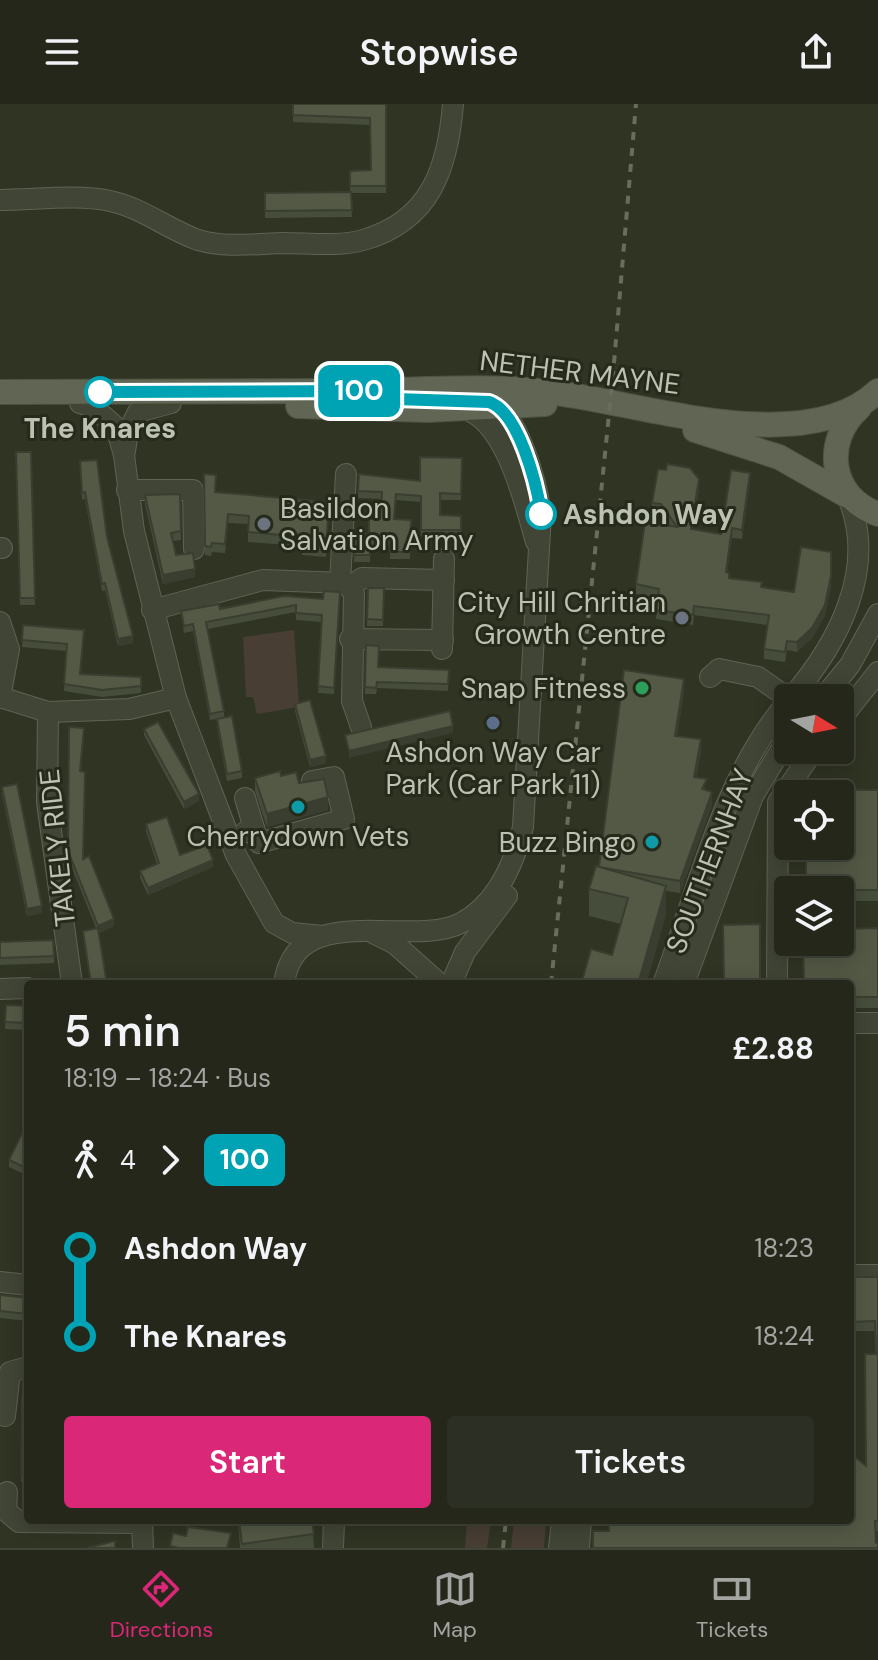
<!DOCTYPE html>
<meta charset="utf-8">
<style>
body{margin:0;font-family:"DM Sans",sans-serif;background:#2c2f23;color:#f1f3f6;height:100vh;display:flex;flex-direction:column;font-size:30px;white-space:nowrap}
*{box-sizing:border-box;margin:0}
p{font-size:26px;color:#a3a5a2}
.icon{flex:none;width:44px;height:44px;fill:none;stroke:currentColor;stroke-width:2;stroke-linecap:round;stroke-linejoin:round}
.map{position:relative;flex:1;overflow:hidden}
.details{position:absolute;left:24px;top:876px;width:830px;height:544px;display:flex;flex-direction:column;background:#24271a;border-radius:8px;box-shadow:0 4px 20px #0003,0 0 0 2px #414439}
.details>*{flex:none}
.badge{padding:0 16px;border-radius:12px;font-size:28px;line-height:52px}
.needle{width:52px;rotate:100deg}
.buttons{position:absolute;left:774px;top:580px;display:grid;gap:16px}
.buttons a{display:grid;place-items:center;width:80px;height:80px;border-radius:8px;background:#24271a;box-shadow:0 4px 20px #0003,0 0 0 2px #414439;font-size:40px}
.map>.badge{position:absolute;translate:-50% -50%;box-shadow:0 0 0 4px #fff}
.legs{display:flex;align-items:center;gap:12px;height:88px;padding:0 40px;font-size:26px}
.legs p{margin-inline-start:auto}
.overview{display:flex;align-items:center;justify-content:space-between;height:136px;padding:0 40px}
h1{font-size:44px;font-weight:600;line-height:60px}
.cta{display:flex;gap:16px;margin-top:auto;padding:16px 40px}
.cta a{flex:1;height:92px;border-radius:8px;background:#db2777;color:#fff;font-size:32px;font-weight:600;line-height:92px;text-align:center}
.cta a+a{background:#2c2f23;color:#f1f3f6}
ul{padding:0 40px;list-style:none}
li{display:flex;align-items:center;gap:28px;height:88px;font-size:30px}
li i{display:grid;place-items:center;width:12px;height:100%;margin:0 10px;background:currentColor}
li i::after{content:'';width:20px;height:20px;margin:-10px;border:6px solid;border-radius:50%;background:#24271a}
li p{margin-inline-start:auto}
li:first-child i{background:linear-gradient(#0000 50%,currentColor 0)}
li:last-child i{background:linear-gradient(currentColor 50%,#0000 0)}
header{display:flex;justify-content:space-between;align-items:center;height:104px;padding:0 40px;background:#24271a;font-size:36px;font-weight:600}
.tab-bar{display:flex;justify-content:space-around;align-items:center;height:112px;border-top:2px solid #414439;background:#24271a;font-size:22px;color:#a3a5a2}
.tab-bar a{display:grid;justify-items:center;gap:4px}
.tab-bar .current{color:#db2777}
.map>svg:first-child{display:block}
.green{fill:#483e34}
.lines{fill:none;stroke-linecap:round;stroke-linejoin:round}
.minor-casing{stroke:#5f6354;stroke-width:22}
.major-casing{stroke:#4d5242;stroke-width:26}
.minor{stroke:#414536;stroke-width:20}
.major{stroke:#606554;stroke-width:24}
.rail{stroke:#686e5b;stroke-width:4;stroke-dasharray:8 8;stroke-linecap:butt}
.wall{fill:#474d3b}
.shaded-wall{fill:#3a3e30}
.building{fill:#535945;stroke:#3a3e30;stroke-width:2}
.line-1-casing{stroke:#fff;stroke-width:18}
.line-1{stroke:#00a3b4;stroke-width:12}
.stop-1-dot{fill:#fff;stroke:#00a3b4;stroke-width:4}
.worship-dot{fill:#6b7280;stroke:#262a1b;stroke-width:3}
.leisure-dot{fill:#2e9e5b;stroke:#262a1b;stroke-width:3}
.service-dot{fill:#5c6f8a;stroke:#262a1b;stroke-width:3}
.culture-dot{fill:#0f9aa8;stroke:#262a1b;stroke-width:3}
.labels{text-anchor:middle;stroke-width:6;stroke-linejoin:round;paint-order:stroke}
.street-label{font-size:28px;fill:#bcc2b1;stroke:#262a1b}
.stop-label{font-size:28px;font-weight:bold;fill:#bcc2b1;stroke:#262a1b}
.poi-label{font-size:28px;fill:#bcc2b1;stroke:#262a1b;text-anchor:end}
</style>
<header><svg class="icon" aria-label="menu" viewBox="0 0 24 24"><path d="M4 6h16M4 12h16M4 18h16"/></svg>Stopwise<svg class="icon" aria-label="share" viewBox="0 0 24 24"><path d="M12 15V3M7 8l5-5 5 5M5 13v7h14v-7"/></svg></header>
<div class="map">
<svg width="878" height="1444" viewBox="0 0 878 1444">
<rect width="100%" height="100%" fill="#303423"/>
<g class="green">
<polygon points="294,526 299,603 257,610 253,593 246,593 243,533"/>
<polygon points="467,1416 491,1416 487,1444 465,1444"/>
<polygon points="514,1416 546,1416 544,1444 511,1444"/>
</g>
<g class="lines">
<defs>
<g id="minor">
<path d="M0,96c35,0 76,-6 110,1 33,7 57,28 88,39 27,8 58,4 85,3 26,0 55,4 80,-3 68,-19 85,-73 90,-136"/>
<polyline points="80,299 93,303 116,323 124,351 134,427 176,594 236,751 274,819 292,829 323,832"/>
<path d="M464,305c42,11 61,95 72,133"/>
<polyline points="125,347 128,328 138,308 171,299"/>
<polyline points="127,386 193,386 194,445"/>
<polyline points="0,444 2,444"/>
<polyline points="340,478 346,370"/>
<polyline points="349,483 362,474 444,476"/>
<polyline points="152,506 263,476 345,479 354,489 352,597 361,623"/>
<polyline points="0,518 9,545 0,594"/>
<polyline points="350,535 443,536"/>
<polyline points="442,545 444,455"/>
<polyline points="710,573 719,565 758,573 788,594"/>
<polyline points="0,593 48,608 129,605 176,594"/>
<path d="M791,594c47,-54 87,-130 57,-200"/>
<polyline points="823,594 850,561 878,510"/>
<polyline points="48,608 47,698 72,880"/>
<polyline points="840,616 878,568"/>
<polyline points="245,694 254,724 245,728"/>
<polyline points="254,724 259,739 344,715 334,673 312,677"/>
<polyline points="373,829 395,840 440,880"/>
<path d="M284,880c11,-86 127,-35 177,-61 36,-19 53,-59 62,-96l18,-313c-4,-28 -22,-101 -51,-112"/>
<polyline points="451,880 465,848 507,792"/>
<path d="M663,880c36,-96 58,-203 125,-283"/>
<polyline points="684,880 753,692 788,634"/>
<polyline points="777,880 778,698 814,646"/>
<polyline points="0,885 28,884"/>
<polyline points="850,919 878,919"/>
<polyline points="850,1171 878,1171"/>
<polyline points="0,1178 28,1181"/>
<polyline points="5,1312 10,1268 28,1263"/>
<polyline points="7,1388 6,1407 19,1418 142,1419"/>
<polyline points="142,1416 143,1444"/>
<polyline points="333,1444 334,1416"/>
<polyline points="559,1444 562,1416"/>
<polyline points="579,1444 581,1416"/>
</g>
<g id="major">
<path d="M0,288c117,-1 234,0 351,-1 69,-1 137,-7 206,2 89,12 250,66 321,-2"/>
<polyline points="298,302 428,306 545,300"/>
<path d="M859,304c-37,33 -29,90 19,106"/>
<polyline points="695,326 779,353 846,391"/>
</g>
</defs>
<use href="#minor" class="minor-casing"/>
<use href="#major" class="major-casing"/>
<use href="#minor" class="minor"/>
<use href="#major" class="major"/>
<g class="rail">
<polyline points="551,880 613,271 636,0"/>
<polyline points="503,1444 506,1416"/>
</g>
</g>
<g class="wall">
<polygon points="293,0 386,0 386,89 351,89 352,113 265,114 265,89 350,88 350,67 371,66 370,21 293,18"/>
<polygon points="16,348 31,348 35,501 20,501"/>
<polygon points="462,354 461,396 440,396 440,411 461,412 461,433 421,432 421,398 396,396 394,416 411,416 410,455 390,455 390,441 370,441 370,458 354,458 355,430 369,430 380,415 381,395 358,394 359,370 420,377"/>
<polygon points="80,357 107,433 133,539 118,542 105,486 102,487 85,395 82,396"/>
<polygon points="204,370 216,389 329,407 326,453 302,451 302,442 248,438 248,420 228,419 225,449 212,448 211,452 205,451"/>
<polygon points="750,378 742,435 732,434 727,468 729,474 762,484 794,488 831,482 825,511 812,534 797,548 787,546 785,558 764,555 764,545 768,521 694,511 693,521 656,515 658,494 636,490 636,480 670,422 661,410 652,408 652,399 699,385 692,426 721,430"/>
<polygon points="180,390 181,436 173,437 176,451 195,473 163,480 145,400 145,391"/>
<polygon points="368,484 384,484 383,522 367,522"/>
<polygon points="340,488 334,590 318,589 322,518 296,516 296,508 208,525 224,607 224,614 210,616 193,527 184,529 181,507 323,495"/>
<polygon points="23,521 84,526 81,570 141,573 141,589 102,593 64,587 66,547 22,543"/>
<polygon points="366,541 378,563 449,566 448,587 377,584 376,590 365,590"/>
<polygon points="684,587 677,632 701,648 696,673 707,687 712,701 680,789 666,787 666,810 646,880 582,880 582,877 612,851 621,820 589,812 589,785"/>
<polygon points="295,600 326,659 310,663 295,607"/>
<polygon points="217,615 242,667 242,674 227,677 217,622"/>
<polygon points="69,623 84,631 81,667 83,755 114,822 99,829 107,880 90,880 83,827 96,824 68,754"/>
<polygon points="144,625 199,697 184,705 144,631"/>
<polygon points="281,672 299,679 328,706 267,723 255,687 255,674"/>
<polygon points="2,683 42,809 27,812 2,690"/>
<polygon points="878,686 878,797 854,797 854,787 840,787 840,786 806,786 806,742"/>
<polygon points="146,720 180,751 213,763 148,791 140,774 140,767 157,760 146,727"/>
<polygon points="760,820 760,879 724,879 723,821"/>
<polygon points="878,824 878,904 850,904 850,880"/>
<polygon points="0,838 54,852 54,859 0,861"/>
<polygon points="6,901 28,902 28,926 5,925"/>
<polygon points="28,1017 28,1072 9,1063 9,1056"/>
<polygon points="850,1173 878,1173 878,1427 609,1427 850,1416 866,1361 875,1250 875,1227 850,1227"/>
<polygon points="0,1191 28,1194 28,1217 0,1214"/>
<polygon points="22,1292 28,1292 28,1378 21,1378"/>
<polygon points="238,1416 312,1416 314,1444 240,1444"/>
</g>
<g class="shaded-wall">
<polygon points="750,369 750,378 742,435 742,426"/>
<polygon points="699,375 699,385 691,435 691,425"/>
<polygon points="732,424 732,434 726,478 726,468"/>
<polygon points="195,465 195,473 163,480 163,471"/>
<polygon points="831,472 831,482 825,511 812,534 797,548 797,538"/>
<polygon points="133,532 133,539 118,542 118,535"/>
<polygon points="684,575 684,587 675,644 675,632"/>
<polygon points="453,622 453,629 349,654 349,647"/>
<polygon points="701,635 701,648 694,685 694,673"/>
<polygon points="326,652 326,659 310,663 310,656"/>
<polygon points="712,688 712,701 680,789 680,777"/>
<polygon points="199,690 199,697 184,705 184,698"/>
<polygon points="328,693 328,706 267,723 267,710"/>
<polygon points="213,756 213,763 148,791 148,784"/>
<polygon points="666,782 666,810 646,880 638,880"/>
<polygon points="42,802 42,809 27,812 27,805"/>
<polygon points="114,815 114,822 98,829 98,822"/>
</g>
<g class="building">
<polygon points="293,0 386,0 386,82 350,82 350,67 371,66 370,14 293,11"/>
<polygon points="351,88 352,106 265,107 265,89"/>
<polygon points="16,348 31,348 35,494 20,494"/>
<polygon points="420,353 462,354 461,390 440,389 440,411 461,412 461,426 421,426 421,392 396,390 394,415 411,416 410,448 390,448 390,435 370,434 370,451 354,451 355,430 369,430 369,415 380,415 382,388 358,387 359,370 420,377"/>
<polygon points="97,356 107,433 133,532 118,535 105,479 102,480 85,388 82,389 80,357"/>
<polygon points="667,360 690,364 699,375 691,425 721,430 731,366 750,369 742,426 732,424 726,468 729,469 729,474 762,478 761,483 794,488 801,443 831,448 831,472 825,501 812,524 797,538 787,537 785,548 764,545 769,511 694,502 693,511 656,506 659,485 636,480 645,418 677,423 661,400 652,399 658,365 666,366"/>
<polygon points="204,370 216,371 215,388 329,398 326,444 302,442 303,433 248,428 249,412 228,410 225,440 212,439 211,443 205,442"/>
<polygon points="180,390 181,427 171,429 176,451 193,449 195,465 163,471 145,391"/>
<polygon points="368,484 384,484 383,516 367,515"/>
<polygon points="324,487 340,488 334,584 318,582 322,511 296,509 296,501 206,518 224,607 210,610 193,520 184,522 181,507 219,500 220,505 284,492 323,495"/>
<polygon points="23,521 84,526 80,570 141,573 141,582 102,586 64,580 67,540 22,536"/>
<polygon points="366,541 379,542 378,563 449,566 448,580 377,578 376,584 365,583"/>
<polygon points="624,566 684,575 675,632 701,635 694,673 707,675 702,685 712,688 680,777 599,763"/>
<polygon points="310,596 326,652 310,656 295,600"/>
<polygon points="450,607 453,622 349,647 345,631"/>
<polygon points="232,612 242,667 227,670 217,615"/>
<polygon points="158,618 199,690 184,698 144,625"/>
<polygon points="69,623 84,624 80,667 85,668 83,755 89,752 114,815 98,822 68,747"/>
<polygon points="280,667 281,672 296,668 299,679 324,675 328,693 267,710 255,674"/>
<polygon points="17,680 42,802 27,805 2,683"/>
<polygon points="816,686 878,686 878,786 854,786 854,777 806,777 806,742 840,742 840,690 810,690"/>
<polygon points="167,713 180,751 207,741 213,756 148,784 140,767 159,759 146,720"/>
<polygon points="596,762 666,782 638,880 592,880 582,877 591,845 612,851 628,794 589,785"/>
<polygon points="760,820 760,875 724,876 723,821"/>
<polygon points="98,824 107,880 91,880 83,827"/>
<polygon points="878,824 878,893 850,893 850,880 804,880 803,838 840,838 840,825"/>
<polygon points="53,836 54,852 0,854 0,838"/>
<polygon points="6,901 28,902 28,919 5,918"/>
<polygon points="28,1017 28,1065 9,1056"/>
<polygon points="850,1173 878,1173 878,1417 875,1417 876,1439 878,1439 878,1444 593,1444 593,1427 609,1427 609,1416 850,1416 850,1349 866,1362 865,1250 876,1250 875,1217 850,1218"/>
<polygon points="0,1191 28,1194 28,1210 0,1207"/>
<polygon points="22,1292 28,1292 28,1372 21,1371"/>
<polygon points="239,1416 312,1416 314,1430 242,1440"/>
<polygon points="188,1423 231,1429 227,1444 179,1444 170,1442 173,1429 186,1432"/>
<polygon points="115,1437 115,1444 87,1444"/>
</g>
<g class="lines">
<defs>
<path id="line-1" d="M100,288l255,-1 40,8 94,3c30,10 48,83 52,112"/>
</defs>
<use href="#line-1" class="line-1-casing"/>
<use href="#line-1" class="line-1"/>
</g>
<g class="stop-1-dot">
<circle cx="100" cy="288" r="14"/>
<circle cx="541" cy="410" r="14"/>
</g>
<g class="worship-dot">
<circle cx="264" cy="420" r="8"/>
<circle cx="682" cy="514" r="8"/>
</g>
<circle class="leisure-dot" cx="642" cy="584" r="8"/>
<circle class="service-dot" cx="493" cy="619" r="8"/>
<g class="culture-dot">
<circle cx="298" cy="703" r="8"/>
<circle cx="652" cy="738" r="8"/>
</g>
<g class="labels">
<g class="street-label">
<text transform="translate(580 268) rotate(7)" y="10">NETHER MAYNE</text>
<text transform="translate(57 744) rotate(-96)" y="10">TAKELY RIDE</text>
<text transform="translate(709 757) rotate(-69)" y="10">SOUTHERNHAY</text>
</g>
<g class="stop-label">
<text x="100" y="334">The Knares</text>
<text x="563" y="420" text-anchor="start">Ashdon Way</text>
</g>
<g class="poi-label">
<text x="280" y="414" text-anchor="start">Basildon<tspan x="280" dy="32">Salvation Army</tspan></text>
<text x="666" y="508">City Hill Chritian<tspan x="666" dy="32">Growth Centre</tspan></text>
<text x="626" y="594">Snap Fitness</text>
<text x="493" y="658" text-anchor="middle">Ashdon Way Car<tspan x="493" dy="32">Park (Car Park 11)</tspan></text>
<text x="298" y="742" text-anchor="middle">Cherrydown Vets</text>
<text x="636" y="748">Buzz Bingo</text>
</g>
</g>
</svg>
<div class="buttons">
<a><svg class="needle" viewBox="-14 -14 28 28"><path d="M0-13l5 13h-10z" fill="#e53935"/><path d="M0 13l5-13h-10z" fill="#a3a5a2"/></svg></a>
<a><svg class="icon" aria-label="locate" viewBox="0 0 24 24"><circle cx="12" cy="12" r="6"/><path d="M12 2v4M12 18v4M2 12h4M18 12h4"/></svg></a>
<a><svg class="icon" aria-label="layers" viewBox="0 0 24 24"><path d="M12 4l9 5-9 5-9-5zM3 14l9 5 9-5"/></svg></a>
</div>
<b class="badge" style="left:359px;top:287px;background:#00a3b4;color:#fff">100</b>
<section class="details">
<div class="overview"><div><h1>5 min</h1><p>18:19 – 18:24 · Bus</p></div><b>£2.88</b></div>
<div class="legs"><svg class="icon" aria-label="walk" viewBox="0 0 24 24"><circle cx="13" cy="4" r="2"/><path d="M13 8l-2 6 4 7M11 14l-3 7M7 12l3-4h3l4 4"/></svg>4<svg class="icon" aria-label="forward" viewBox="0 0 24 24"><path d="M9 5l7 7-7 7"/></svg><b class="badge" style="background:#00a3b4;color:#fff">100</b></div>
<ul>
<li><i style="color:#00a3b4"></i><b>Ashdon Way</b><p>18:23</p></li>
<li><i style="color:#00a3b4"></i><b>The Knares</b><p>18:24</p></li>
</ul>
<div class="cta"><a>Start</a><a>Tickets</a></div>
</section>
</div>
<nav class="tab-bar">
<a class="current"><svg class="icon" aria-label="directions" viewBox="0 0 24 24"><path d="M12 3l9 9-9 9-9-9zM9 14v-3h6M13 9l2 2-2 2"/></svg>Directions</a>
<a><svg class="icon" aria-label="map" viewBox="0 0 24 24"><path d="M3 6l6-2 6 2 6-2v14l-6 2-6-2-6 2zM9 4v14M15 6v14"/></svg>Map</a>
<a><svg class="icon" aria-label="tickets" viewBox="0 0 24 24"><path d="M3 7h18v10H3zM15 7v10"/></svg>Tickets</a>
</nav>
